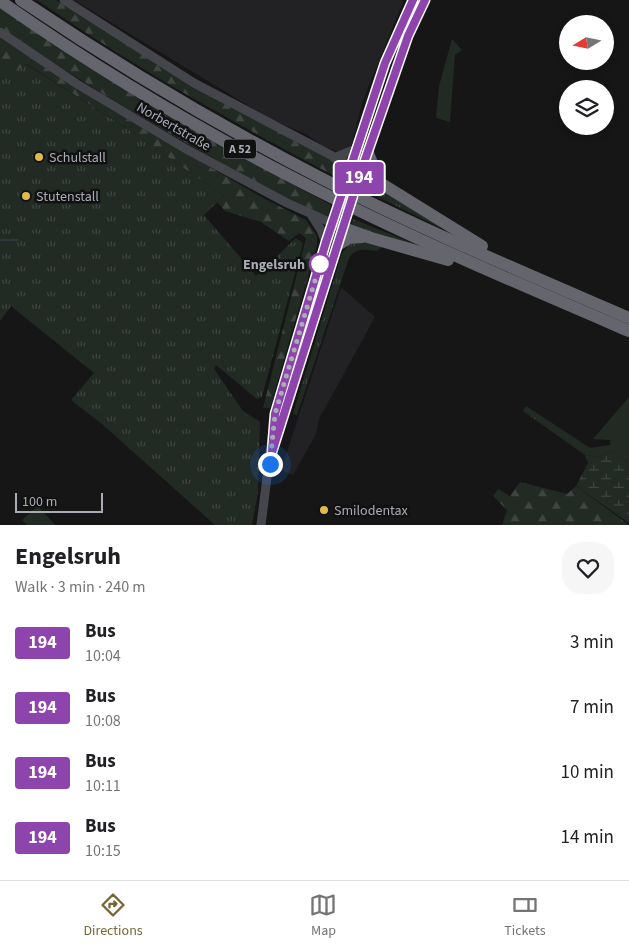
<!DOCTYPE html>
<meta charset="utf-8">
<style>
body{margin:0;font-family:"Source Sans 3",sans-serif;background:#f6f6f6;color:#202124;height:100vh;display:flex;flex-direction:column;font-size:19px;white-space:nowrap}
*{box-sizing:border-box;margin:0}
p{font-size:16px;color:#757577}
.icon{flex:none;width:28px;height:28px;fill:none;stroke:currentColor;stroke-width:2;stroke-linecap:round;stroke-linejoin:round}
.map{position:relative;height:525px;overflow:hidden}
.sheet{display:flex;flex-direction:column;background:#fff;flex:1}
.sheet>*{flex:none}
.badge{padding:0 10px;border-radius:4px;font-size:18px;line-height:32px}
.needle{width:32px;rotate:260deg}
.controls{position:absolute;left:559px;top:15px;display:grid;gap:10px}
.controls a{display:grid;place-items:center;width:55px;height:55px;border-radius:50%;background:#fff;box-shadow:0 2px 8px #0003;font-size:25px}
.scale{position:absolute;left:15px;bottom:12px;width:88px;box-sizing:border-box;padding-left:5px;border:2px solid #a9acb6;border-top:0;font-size:14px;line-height:18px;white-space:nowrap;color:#a9acb6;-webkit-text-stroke:4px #111112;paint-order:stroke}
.you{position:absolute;width:25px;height:25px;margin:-12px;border:4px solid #fff;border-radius:50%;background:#1a73e8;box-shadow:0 0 0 8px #1a73e833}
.map>.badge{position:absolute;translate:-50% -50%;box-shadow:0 0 0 2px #fff}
.round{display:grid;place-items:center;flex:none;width:52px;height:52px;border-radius:20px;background:#f6f6f6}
.summary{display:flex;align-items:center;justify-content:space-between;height:85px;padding:0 15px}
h1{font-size:24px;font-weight:700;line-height:38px}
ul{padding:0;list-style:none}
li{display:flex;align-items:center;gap:15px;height:65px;padding:0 15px}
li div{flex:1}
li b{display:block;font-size:19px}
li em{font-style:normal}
li .badge{min-width:55px;font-weight:700;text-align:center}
.tabs{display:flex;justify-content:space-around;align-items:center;height:70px;border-top:1px solid #e0e0e0;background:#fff;font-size:14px;color:#757577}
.tabs a{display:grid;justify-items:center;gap:2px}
.tabs .current{color:#763}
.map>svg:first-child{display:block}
.built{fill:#222224}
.grass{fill:url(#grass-tufts)}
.forest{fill:url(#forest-firs)}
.wetland{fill:url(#wetland-marsh)}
.green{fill:#222a24}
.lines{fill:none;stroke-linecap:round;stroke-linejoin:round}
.stream{stroke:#30373f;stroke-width:2}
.secondary{stroke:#45464c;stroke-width:9}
.highway{stroke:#64656d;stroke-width:12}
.secondary-bridge{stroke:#45464c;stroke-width:9}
.line-casing{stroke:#fff;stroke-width:11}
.line{stroke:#8e44ad;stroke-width:8}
.walk{stroke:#a9acb6;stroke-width:5;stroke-dasharray:0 9}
.poi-dot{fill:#e1ba45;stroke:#111112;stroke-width:2}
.stop-dot{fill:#fff;stroke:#8e44ad;stroke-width:2.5}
.labels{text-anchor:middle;stroke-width:5;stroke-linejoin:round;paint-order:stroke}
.shield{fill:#111112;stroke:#7b7e85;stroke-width:1}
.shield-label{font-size:12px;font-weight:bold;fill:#a9acb6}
.street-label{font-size:14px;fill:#a9acb6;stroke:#111112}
.poi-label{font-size:14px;fill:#a9acb6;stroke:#111112;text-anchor:start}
.stop-label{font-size:14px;font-weight:bold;fill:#a9acb6;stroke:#111112;text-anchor:end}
</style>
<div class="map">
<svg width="629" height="525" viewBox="0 0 629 525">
<defs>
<pattern id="grass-tufts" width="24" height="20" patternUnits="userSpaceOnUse" patternTransform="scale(1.25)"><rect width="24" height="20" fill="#222a24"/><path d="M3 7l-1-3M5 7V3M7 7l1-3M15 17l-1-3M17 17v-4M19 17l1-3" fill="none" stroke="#3f4642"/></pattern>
<pattern id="forest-firs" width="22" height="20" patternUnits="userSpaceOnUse" patternTransform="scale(1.25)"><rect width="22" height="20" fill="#222a24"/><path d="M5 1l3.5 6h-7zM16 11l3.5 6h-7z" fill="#3f4642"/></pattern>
<pattern id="wetland-marsh" width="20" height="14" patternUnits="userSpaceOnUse" patternTransform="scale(1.25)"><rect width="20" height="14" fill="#222a24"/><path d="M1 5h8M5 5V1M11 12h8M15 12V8" fill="none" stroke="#3f4642"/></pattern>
</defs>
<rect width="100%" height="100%" fill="#161617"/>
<g class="built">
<polygon points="74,0 402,0 403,2 362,103 352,143 349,148 339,152 320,145 308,135 269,118"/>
<polygon points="341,287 375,317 319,419 316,434 293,475 281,470"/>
</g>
<g class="grass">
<polygon points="26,64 134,133 224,196 204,215 256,276 296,238 303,243 262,397 257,399 216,365 214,369 243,411 260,422 258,492 252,525 215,525 102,424 71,400 94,373 11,306 0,321 0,81"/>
<polygon points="366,178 443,229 362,189"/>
<polygon points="353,219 422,247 351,228"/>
<path d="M362,242l20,5 -5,4c-12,-1 -21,-4 -28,7l-52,157 -4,-1 49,-161 7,-8z"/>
<polygon points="526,406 590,448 611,445 611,451 598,457 585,455 523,411"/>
</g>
<g class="forest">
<path d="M37,0h19l130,82 158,85 -4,12c-104,-55 -206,-112 -303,-179z"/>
<path d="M0,8l227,141 104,56 -3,11c-40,-14 -79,-37 -115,-58 -73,-40 -144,-84 -213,-131z"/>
<polygon points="0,38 98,102 263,198 306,220 317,236 317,245 270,408 263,408 306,238 299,233 289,241 261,222 225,211 217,202 224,196 134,133 27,64 0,81"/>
<polygon points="520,482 567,494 576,486 629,525 502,525 507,510 493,496 498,489 510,496"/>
</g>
<polygon class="wetland" points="611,451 629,463 629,523 576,486 588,463 585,455 598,457"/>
<g class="green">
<polygon points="452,39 462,50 455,55 450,122 436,118 439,86"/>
<polygon points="629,397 629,463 611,451 610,440 593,439"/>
<polygon points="38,506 55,525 27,525 22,520"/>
</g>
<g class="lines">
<polyline class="stream" points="0,240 18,240"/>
<g class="secondary">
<polyline points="64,0 194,83 361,171"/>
<polyline points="0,32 77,84 186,149 287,203 343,228"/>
<polyline points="334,158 356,149"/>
<polyline points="349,170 385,63 413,0"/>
<polyline points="360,175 408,36 425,0"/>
<polyline points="312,216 321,230 326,243"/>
<polyline points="277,439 345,223"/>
<polyline points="261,525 275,414 334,218"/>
</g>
<g class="highway">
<path d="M21,0c96,65 195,124 298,177 101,52 206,96 310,141"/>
<path d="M0,1c100,70 206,133 315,188 103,52 209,97 314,142"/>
<polyline points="368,153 379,181"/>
<polyline points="361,171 482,246"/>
<polyline points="343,228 371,238 448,260"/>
<polyline points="339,244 349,238 362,237"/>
</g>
<g class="secondary-bridge">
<polyline points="335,215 348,175"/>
<polyline points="345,220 358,180"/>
</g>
</g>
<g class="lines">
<defs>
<polyline id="line" points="413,0 385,63 326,242 275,414 272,452 358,180 408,36 425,0"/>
</defs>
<use href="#line" class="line-casing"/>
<use href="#line" class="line"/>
<polyline class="walk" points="270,464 275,414 320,264"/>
</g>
<g class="poi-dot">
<circle cx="39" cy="157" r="5"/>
<circle cx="26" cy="196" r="5"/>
<circle cx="324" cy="510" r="5"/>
</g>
<circle class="stop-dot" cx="320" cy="264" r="10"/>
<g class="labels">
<rect class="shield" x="224" y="139.5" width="32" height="19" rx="4"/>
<g class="shield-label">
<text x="240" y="153">A 52</text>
</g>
<g class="street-label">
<text transform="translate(174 126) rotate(30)" y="5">Norbertstraße</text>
</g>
<g class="poi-label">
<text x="49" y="162">Schulstall</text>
<text x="36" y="201">Stutenstall</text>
<text x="334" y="515">Smilodentax</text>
</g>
<g class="stop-label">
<text x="305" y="269">Engelsruh</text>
</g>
</g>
</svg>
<div class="controls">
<a><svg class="needle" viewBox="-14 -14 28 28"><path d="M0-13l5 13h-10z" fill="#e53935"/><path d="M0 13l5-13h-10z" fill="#757577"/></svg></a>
<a><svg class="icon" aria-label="layers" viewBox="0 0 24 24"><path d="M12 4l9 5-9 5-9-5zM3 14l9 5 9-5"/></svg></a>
</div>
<div class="scale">100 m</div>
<div class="you" style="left:270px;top:464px"></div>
<b class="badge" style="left:359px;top:178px;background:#8e44ad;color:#fff">194</b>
</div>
<section class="sheet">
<div class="summary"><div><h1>Engelsruh</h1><p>Walk · 3 min · 240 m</p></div><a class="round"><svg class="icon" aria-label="heart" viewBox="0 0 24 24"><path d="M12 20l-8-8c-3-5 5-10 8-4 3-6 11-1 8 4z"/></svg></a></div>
<ul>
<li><span class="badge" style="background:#8e44ad;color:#fff">194</span><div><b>Bus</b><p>10:04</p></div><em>3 min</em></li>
<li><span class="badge" style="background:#8e44ad;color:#fff">194</span><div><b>Bus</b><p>10:08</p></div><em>7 min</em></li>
<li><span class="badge" style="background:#8e44ad;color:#fff">194</span><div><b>Bus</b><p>10:11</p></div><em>10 min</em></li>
<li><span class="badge" style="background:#8e44ad;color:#fff">194</span><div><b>Bus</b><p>10:15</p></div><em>14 min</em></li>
</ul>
</section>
<nav class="tabs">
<a class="current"><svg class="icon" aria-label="directions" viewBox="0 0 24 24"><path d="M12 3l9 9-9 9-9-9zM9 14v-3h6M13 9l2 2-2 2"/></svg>Directions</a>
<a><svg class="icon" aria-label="map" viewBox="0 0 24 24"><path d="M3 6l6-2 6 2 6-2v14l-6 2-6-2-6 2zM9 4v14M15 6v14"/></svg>Map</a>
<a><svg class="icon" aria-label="tickets" viewBox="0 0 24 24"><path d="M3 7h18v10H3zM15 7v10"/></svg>Tickets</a>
</nav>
